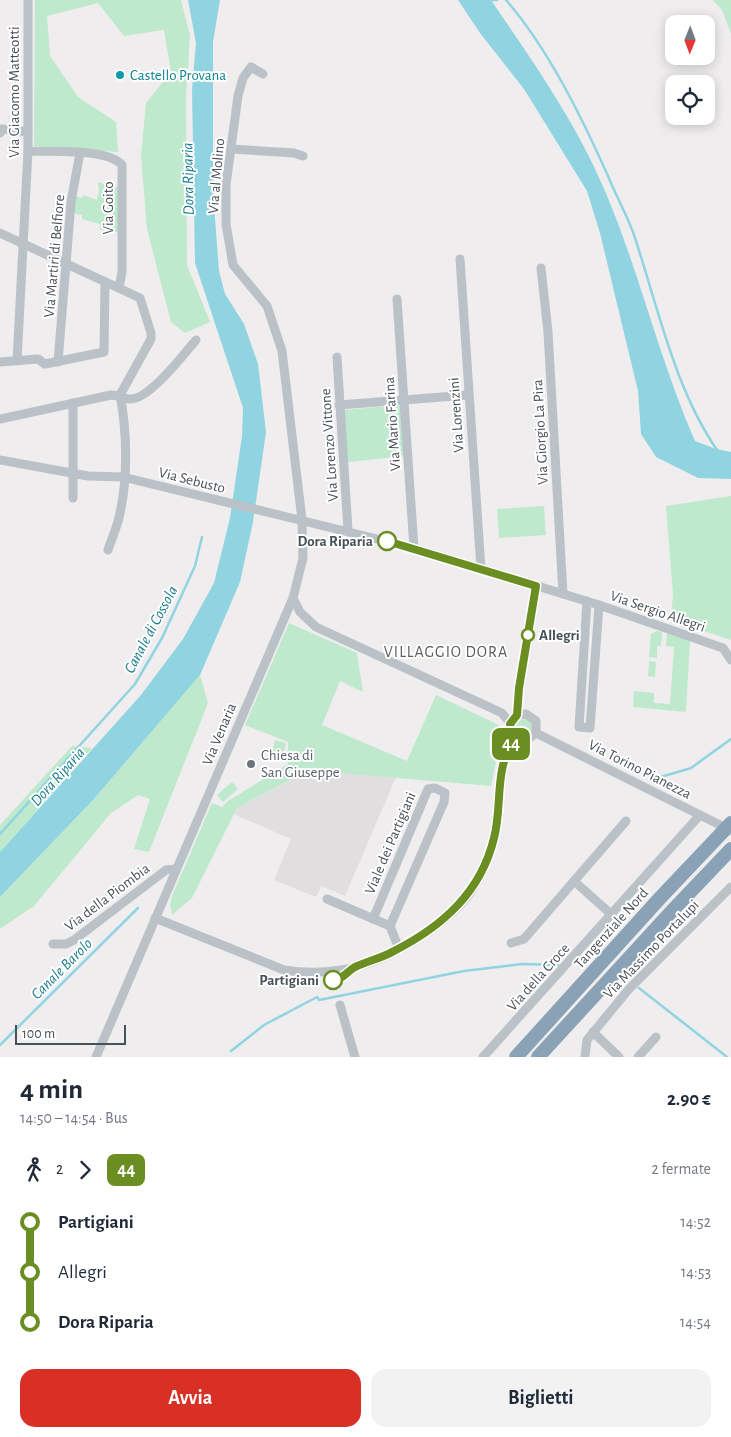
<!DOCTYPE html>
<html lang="it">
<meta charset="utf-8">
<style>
body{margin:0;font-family:"Alegreya Sans",sans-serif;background:#f2f2f3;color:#1f2937;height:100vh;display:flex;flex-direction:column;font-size:19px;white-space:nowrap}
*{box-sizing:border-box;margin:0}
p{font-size:16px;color:#747a83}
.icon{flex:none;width:28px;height:28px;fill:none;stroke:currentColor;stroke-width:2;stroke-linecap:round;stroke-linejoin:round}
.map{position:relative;height:1057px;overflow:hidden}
.side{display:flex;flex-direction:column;background:#fff;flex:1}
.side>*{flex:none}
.badge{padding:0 10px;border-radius:8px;font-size:18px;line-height:32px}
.needle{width:32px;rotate:181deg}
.controls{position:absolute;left:665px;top:15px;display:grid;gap:10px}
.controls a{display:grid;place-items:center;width:50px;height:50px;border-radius:10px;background:#fff;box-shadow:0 2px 12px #0003;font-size:25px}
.scale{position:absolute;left:15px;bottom:12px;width:111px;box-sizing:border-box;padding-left:5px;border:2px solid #475158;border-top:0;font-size:14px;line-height:18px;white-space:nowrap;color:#475158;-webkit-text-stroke:4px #fff;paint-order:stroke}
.map>.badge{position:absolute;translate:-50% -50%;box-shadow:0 0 0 2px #fff}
.legs{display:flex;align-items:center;gap:8px;height:55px;padding:0 20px;font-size:16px}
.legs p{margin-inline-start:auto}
.head{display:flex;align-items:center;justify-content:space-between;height:85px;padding:0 20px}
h1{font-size:28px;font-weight:700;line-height:38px}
.cta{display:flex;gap:10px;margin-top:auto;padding:10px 20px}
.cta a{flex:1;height:58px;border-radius:15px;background:#d93025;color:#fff;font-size:20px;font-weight:700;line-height:58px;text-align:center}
.cta a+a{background:#f2f2f3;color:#1f2937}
ul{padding:0 20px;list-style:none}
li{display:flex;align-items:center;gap:18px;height:50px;font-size:19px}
li i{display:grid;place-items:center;width:8px;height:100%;margin:0 6px;background:currentColor}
li i::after{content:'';width:12px;height:12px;margin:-6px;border:4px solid;border-radius:50%;background:#fff}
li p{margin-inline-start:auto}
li:first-child i{background:linear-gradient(#0000 50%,currentColor 0)}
li:last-child i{background:linear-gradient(currentColor 50%,#0000 0)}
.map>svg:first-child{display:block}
.education{fill:#e0dede}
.green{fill:#bfe9cd}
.water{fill:#91d4e1}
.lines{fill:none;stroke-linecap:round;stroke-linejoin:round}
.stream{stroke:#91d4e1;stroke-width:2.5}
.minor{stroke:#bac2c8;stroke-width:9}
.highway{stroke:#8aa2b6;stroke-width:14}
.line-1-casing{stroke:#fff;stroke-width:11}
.line-1{stroke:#6b8e23;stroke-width:8}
.culture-dot{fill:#0f9aa8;stroke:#fff;stroke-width:2}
.stop-1-dot{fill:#fff;stroke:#6b8e23;stroke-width:2.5}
.worship-dot{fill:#6b7280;stroke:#fff;stroke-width:2}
.labels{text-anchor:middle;stroke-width:4;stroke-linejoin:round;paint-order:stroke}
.culture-label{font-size:15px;fill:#0d838f;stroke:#fff;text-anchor:start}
.street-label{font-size:15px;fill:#475158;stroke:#fff}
.stop-label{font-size:15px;font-weight:bold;fill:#475158;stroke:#fff;text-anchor:end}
.worship-label{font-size:15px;fill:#5b616d;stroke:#fff;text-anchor:start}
.water-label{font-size:16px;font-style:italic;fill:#1b7c8e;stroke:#fff}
.neighbourhood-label{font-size:16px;letter-spacing:1px;fill:#5a5d61;stroke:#fff}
</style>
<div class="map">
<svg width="731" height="1057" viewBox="0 0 731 1057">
<rect width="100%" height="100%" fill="#efeded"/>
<polygon class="education" points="315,771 396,777 345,896 321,886 316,897 274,880 291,839 234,814 237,808 297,777"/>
<g class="green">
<polygon points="35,0 181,0 190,36 186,97 187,265 210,322 185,333 171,322 147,229 141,156 146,103 171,72 164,30 124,36 98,3 47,16 50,56 78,97 116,122 118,152 34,146"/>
<polygon points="713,0 731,0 731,34 722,10"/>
<polygon points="98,182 112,187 120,187 118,232 100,230 100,224 82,219 82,215 73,213 75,196 82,198 83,195 97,200 99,191"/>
<polygon points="402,405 406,456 348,462 343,410"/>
<polygon points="731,496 731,640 671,620 673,594 666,506"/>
<polygon points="544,506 546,535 499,538 497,509"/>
<polygon points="289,623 357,653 363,692 340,681 322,725 407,761 436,695 503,727 491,786 315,771 296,777 237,808 192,898 172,915 170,905 172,896 212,803 222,807 228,801 288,764 288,742 245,725"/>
<polygon points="657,631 662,632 661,646 657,646 657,658 649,657 651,634"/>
<polygon points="667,633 690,641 686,712 633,707 634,691 654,693 654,703 670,704 674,647 666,646"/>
<polygon points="649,661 656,662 655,677 648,676"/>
<polygon points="200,675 208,703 149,852 134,849 150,799 138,795 111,813 34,906 0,929 0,897 94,799"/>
<circle cx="524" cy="727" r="8"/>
<polygon points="275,740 286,743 282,761 271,759"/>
<polygon points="72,746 92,748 0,852 0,825"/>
<polygon points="232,782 238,789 223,802 217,795"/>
</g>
<g class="water">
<polygon points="188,0 220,0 213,42 213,192 219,271 225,294 244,324 258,364 266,432 253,522 240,582 200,675 94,799 0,897 0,852 141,695 183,639 214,583 230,518 242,436 243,408 195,263 192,90 196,43"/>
<path d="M458,0h33c42,62 85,122 114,191 35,82 54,168 90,250l21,8 15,3v27l-33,-1 -42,-21 -15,-23 -3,-43 -38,-158 -13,-42 -63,-102 -44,-56z"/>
</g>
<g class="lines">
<g class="stream">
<polyline points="484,0 497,0"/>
<path d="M506,0c42,48 76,118 102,176 8,20 19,39 26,59 24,72 40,152 83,215"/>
<polyline points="654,779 691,768 731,739"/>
<polyline points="0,834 135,684 162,638 195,566 202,537"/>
<polyline points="639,988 727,1057"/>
<polyline points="0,1045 138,908"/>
<polyline points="231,1051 264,1025 317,997 319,1000 464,971 522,964 558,965"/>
</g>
<g class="minor">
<polyline points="0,133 2,129 28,132"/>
<polyline points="232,149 294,153 303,156"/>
<path d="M28,151c22,1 80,-3 94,14v107l-3,16"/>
<polyline points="0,233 140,298 151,333 151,339 120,395"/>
<polyline points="460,259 481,569"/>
<polyline points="541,268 548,332 563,594"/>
<polyline points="397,299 414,548"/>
<polyline points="337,357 348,530"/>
<polyline points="17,361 28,151 28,0"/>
<polyline points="0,362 38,359 45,364 104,352 105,282"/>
<polyline points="58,362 71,202 80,153"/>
<polyline points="339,405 468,395"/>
<path d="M0,419l111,-24c7,0 12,4 19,4 19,1 54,-45 66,-59"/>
<polyline points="0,460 88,476 123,477 414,548 599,605 723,648 731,660"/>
<polyline points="73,498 73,403"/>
<path d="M108,550c4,-12 10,-25 12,-37 8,-35 7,-83 0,-118"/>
<path d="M293,598l7,14 16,15 186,86c2,3 6,7 8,10 4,10 2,18 17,17l9,-7v-12l-10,-7 -9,1 -7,9"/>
<polyline points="587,601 579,727 590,728 599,605"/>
<polyline points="517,715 519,688 537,586"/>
<polyline points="536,733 730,830"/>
<polyline points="574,881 612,915"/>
<polyline points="327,899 390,926 399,949"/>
<path d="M155,918l129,52c19,3 38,3 57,0 43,-6 103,-42 129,-77 11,-16 20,-37 24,-56 9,-32 0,-70 22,-99"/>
<polyline points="373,919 428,789 435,788 445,793 444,802 390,926"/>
<polyline points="511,943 524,939 626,821"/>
<polyline points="53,944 66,944 74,940 166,870 176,869"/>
<polyline points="340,1005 355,1057"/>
<polyline points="593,1032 619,1057"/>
<polyline points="96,1057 293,598 303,558 302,520 282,351 267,306 233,265 226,224 226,185 238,96 243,78 251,67 263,74"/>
<polyline points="483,1057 700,815"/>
<polyline points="585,1057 587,1040 629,989 731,887"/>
<polyline points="638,1057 656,1037"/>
</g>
<g class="highway">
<polyline points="516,1057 660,898 731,823"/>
<polyline points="538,1057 672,911 731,849"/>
</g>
</g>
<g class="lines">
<defs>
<path id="line-1" d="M333,980c11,-1 13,-8 22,-13 13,-6 27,-9 39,-16 49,-25 87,-59 100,-113 9,-33 -1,-71 22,-100l-4,-4 -2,-10 7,-9 2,-27 17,-102 -149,-45"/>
</defs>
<use href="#line-1" class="line-1-casing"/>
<use href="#line-1" class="line-1"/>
</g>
<circle class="culture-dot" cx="120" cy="75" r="5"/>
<g class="stop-1-dot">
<circle cx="387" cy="541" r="9"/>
<circle cx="528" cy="635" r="6"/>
<circle cx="333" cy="980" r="9"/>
</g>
<circle class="worship-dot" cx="251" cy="764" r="5"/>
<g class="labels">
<g class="culture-label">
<text x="130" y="80">Castello Provana</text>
</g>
<g class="street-label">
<text transform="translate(14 92) rotate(-90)" y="5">Via Giacomo Matteotti</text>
<text transform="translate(216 176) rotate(-85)" y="5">Via al Molino</text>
<text transform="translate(108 208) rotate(-90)" y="5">Via Goito</text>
<text transform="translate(54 256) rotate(-85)" y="5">Via Martiri di Belfiore</text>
<text transform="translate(456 415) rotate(-94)" y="5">Via Lorenzini</text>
<text transform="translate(392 424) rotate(-94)" y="5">Via Mario Farina</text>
<text transform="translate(540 432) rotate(-93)" y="5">Via Giorgio La Pira</text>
<text transform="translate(329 445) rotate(-94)" y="5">Via Lorenzo Vittone</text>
<text transform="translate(192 480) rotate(14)" y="5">Via Sebusto</text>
<text transform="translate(658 611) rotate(19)" y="5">Via Sergio Allegri</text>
<text transform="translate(219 734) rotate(-67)" y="5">Via Venaria</text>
<text transform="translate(640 769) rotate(27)" y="5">Via Torino Pianezza</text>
<text transform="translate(390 843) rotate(-67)" y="5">Viale dei Partigiani</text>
<text transform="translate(107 897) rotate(-37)" y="5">Via della Piombia</text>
<text transform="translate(611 928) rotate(-48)" y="5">Tangenziale Nord</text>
<text transform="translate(651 949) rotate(-46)" y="5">Via Massimo Portalupi</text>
<text transform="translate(538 977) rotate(-48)" y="5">Via della Croce</text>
</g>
<g class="stop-label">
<text x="373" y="546">Dora Riparia</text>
<text x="539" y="640" text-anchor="start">Allegri</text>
<text x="319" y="985">Partigiani</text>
</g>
<g class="worship-label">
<text x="261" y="760">Chiesa di<tspan x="261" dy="17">San Giuseppe</tspan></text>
</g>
<g class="water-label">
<text transform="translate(187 179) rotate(-91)" y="6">Dora Riparia</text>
<text transform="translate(150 629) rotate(-62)" y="6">Canale di Cossola</text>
<text transform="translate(57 776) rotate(-48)" y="6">Dora Riparia</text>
<text transform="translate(61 968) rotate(-45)" y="6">Canale Barolo</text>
</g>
<g class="neighbourhood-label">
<text x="446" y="657">VILLAGGIO DORA</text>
</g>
</g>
</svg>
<div class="controls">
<a><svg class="needle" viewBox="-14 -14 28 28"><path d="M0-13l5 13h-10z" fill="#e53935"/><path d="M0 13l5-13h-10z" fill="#747a83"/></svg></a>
<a><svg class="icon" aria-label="locate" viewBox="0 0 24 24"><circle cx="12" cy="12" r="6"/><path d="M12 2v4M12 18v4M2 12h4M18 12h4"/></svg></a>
</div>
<div class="scale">100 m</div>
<b class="badge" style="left:511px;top:744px;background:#6b8e23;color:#fff">44</b>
</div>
<section class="side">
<div class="head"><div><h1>4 min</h1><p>14:50 – 14:54 · Bus</p></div><b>2.90 €</b></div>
<div class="legs"><svg class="icon" aria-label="walk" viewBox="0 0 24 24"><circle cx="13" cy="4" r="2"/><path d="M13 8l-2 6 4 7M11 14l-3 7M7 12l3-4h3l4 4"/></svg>2<svg class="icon" aria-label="forward" viewBox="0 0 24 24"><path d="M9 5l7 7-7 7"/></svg><b class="badge" style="background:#6b8e23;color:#fff">44</b><p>2 fermate</p></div>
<ul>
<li><i style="color:#6b8e23"></i><b>Partigiani</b><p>14:52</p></li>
<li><i style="color:#6b8e23"></i><span>Allegri</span><p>14:53</p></li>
<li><i style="color:#6b8e23"></i><b>Dora Riparia</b><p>14:54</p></li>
</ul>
<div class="cta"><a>Avvia</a><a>Biglietti</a></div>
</section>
